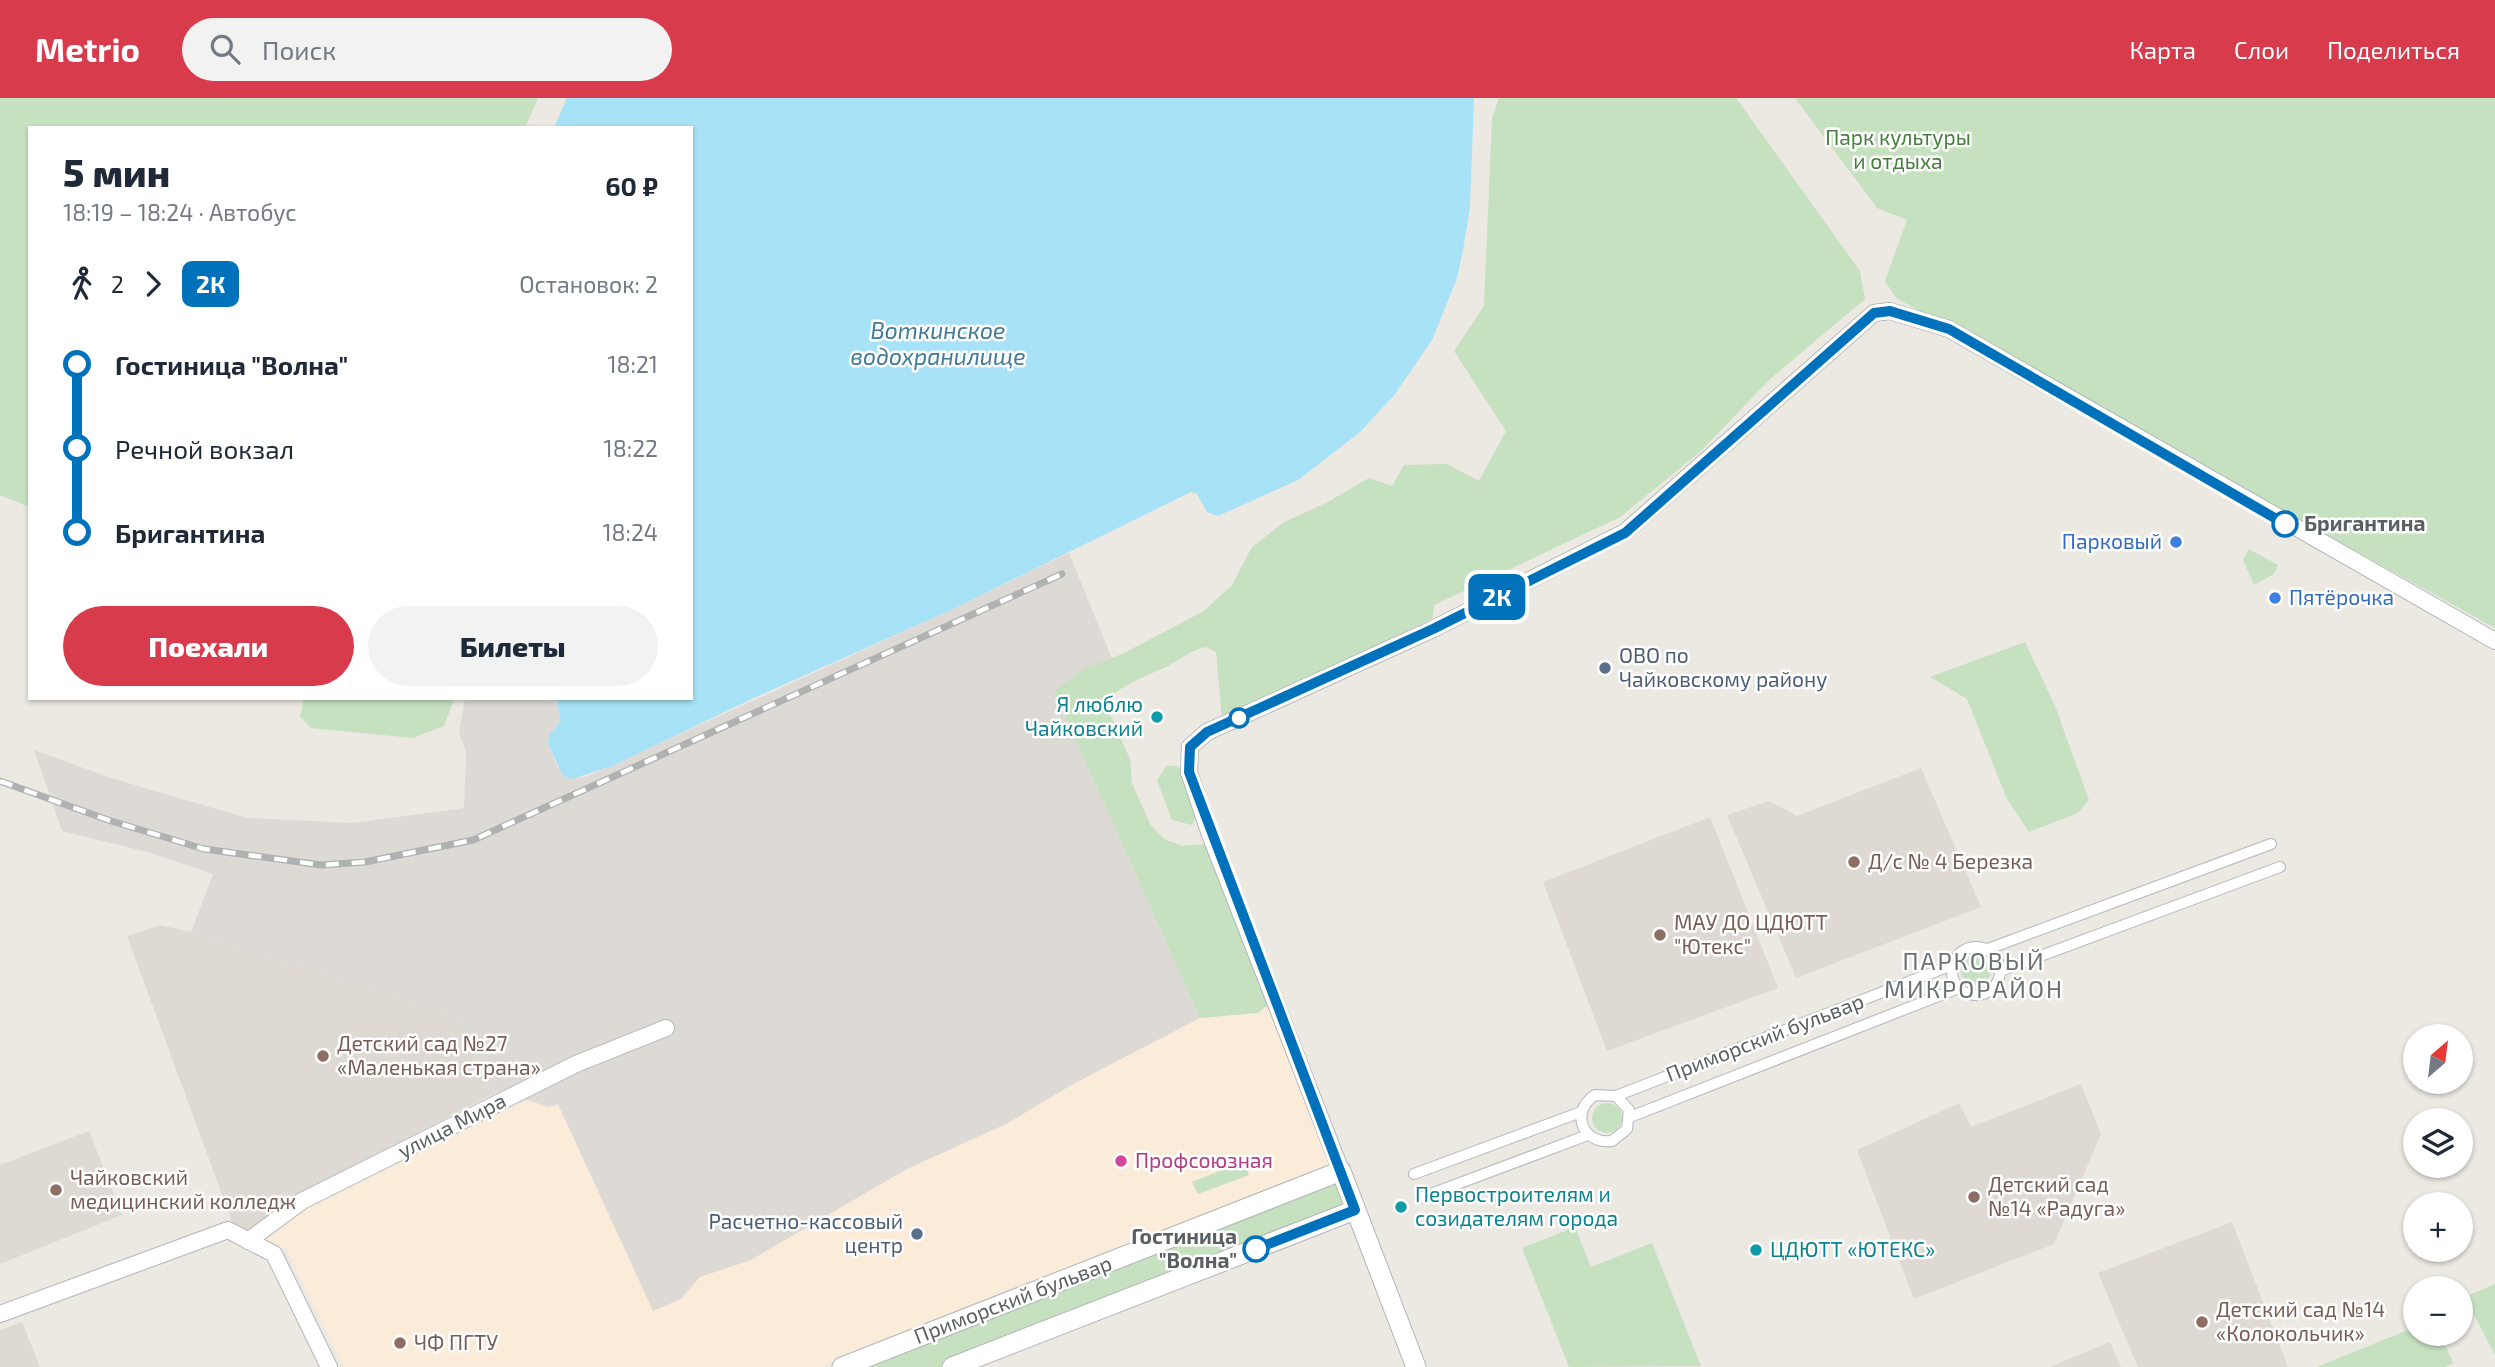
<!DOCTYPE html>
<html lang="ru">
<meta charset="utf-8">
<style>
body{margin:0;font-family:"Exo 2",sans-serif;background:#f2f2f3;color:#1f2937;height:100vh;display:flex;flex-direction:column;font-size:26px;white-space:nowrap}
*{box-sizing:border-box;margin:0}
p{font-size:23px;color:#747a83}
.icon{flex:none;width:38px;height:38px;fill:none;stroke:currentColor;stroke-width:2;stroke-linecap:round;stroke-linejoin:round}
.map{position:relative;flex:1;overflow:hidden}
.sheet{position:absolute;left:28px;top:28px;width:665px;height:574px;display:flex;flex-direction:column;background:#fff;border-radius:0px;box-shadow:0 2px 5px #0004}
.sheet>*{flex:none}
.badge{padding:0 14px;border-radius:10px;font-size:24px;line-height:46px}
.needle{width:46px;rotate:28deg}
.tools{position:absolute;left:2403px;top:926px;display:grid;gap:14px}
.tools a{display:grid;place-items:center;width:70px;height:70px;border-radius:50%;background:#fff;box-shadow:0 2px 5px #0004;font-size:35px}
.map>.badge{position:absolute;translate:-50% -50%;box-shadow:0 0 0 4px #fff}
.legs{display:flex;align-items:center;gap:10px;height:77px;padding:0 35px;font-size:23px}
.legs p{margin-inline-start:auto}
.head{display:flex;align-items:center;justify-content:space-between;height:119px;padding:0 35px}
h1{font-size:38px;font-weight:800;line-height:52px}
.button{display:flex;gap:14px;margin-top:auto;padding:14px 35px}
.button a{flex:1;height:80px;border-radius:42px;background:#d83b4c;color:#fff;font-size:28px;font-weight:800;line-height:80px;text-align:center}
.button a+a{background:#f2f2f3;color:#1f2937}
ul{padding:0 35px;list-style:none}
li{display:flex;align-items:center;gap:24px;height:84px;font-size:26px}
li i{display:grid;place-items:center;width:10px;height:100%;margin:0 9px;background:currentColor}
li i::after{content:'';width:18px;height:18px;margin:-9px;border:5px solid;border-radius:50%;background:#fff}
li p{margin-inline-start:auto}
li:first-child i{background:linear-gradient(#0000 50%,currentColor 0)}
li:last-child i{background:linear-gradient(currentColor 50%,#0000 0)}
header{display:flex;align-items:center;gap:42px;box-sizing:border-box;height:98px;padding:0 35px;background:#d83b4c;color:#fff}
header strong{font-size:33px}
nav{display:flex;gap:38px;margin-inline-start:auto;font-size:24px}
.search{width:490px;height:63px;background:#f2f2f3;display:flex;align-items:center;gap:18px;box-sizing:border-box;padding:0 24px;border-radius:38px;color:#747a83;font-size:26px}
.map>svg:first-child{display:block}
.commercial{fill:#faecd9}
.industrial{fill:#dddad6}
.education{fill:#ded9d3}
.green{fill:#c6e1c0}
.water{fill:#a7e2f6}
.lines{fill:none;stroke-linecap:round;stroke-linejoin:round}
.pedestrian-casing{stroke:#b2b5b8;stroke-width:12}
.minor-casing{stroke:#b2b5b8;stroke-width:18}
.tertiary-casing{stroke:#b2b5b8;stroke-width:21}
.pedestrian{stroke:#fff;stroke-width:10}
.minor{stroke:#fff;stroke-width:16}
.tertiary{stroke:#fff;stroke-width:19}
.rail-casing{stroke:#b0b1b1;stroke-width:7}
.rail{stroke:#fff;stroke-width:4.5;stroke-dasharray:13;stroke-linecap:butt}
.line-1-casing{stroke:#fff;stroke-width:16}
.line-1{stroke:#0072bc;stroke-width:10}
.stop-1-dot{fill:#fff;stroke:#0072bc;stroke-width:3.5}
.shop-dot{fill:#3f7fe0;stroke:#fff;stroke-width:2.5}
.service-dot{fill:#5c6f8a;stroke:#fff;stroke-width:2.5}
.culture-dot{fill:#0f9aa8;stroke:#fff;stroke-width:2.5}
.education-dot{fill:#8d6e63;stroke:#fff;stroke-width:2.5}
.hotel-dot{fill:#d1479c;stroke:#fff;stroke-width:2.5}
.labels{text-anchor:middle;stroke-width:5;stroke-linejoin:round;paint-order:stroke}
.park-label{font-size:21px;fill:#457f3c;stroke:#fff}
.stop-label{font-size:21px;font-weight:bold;fill:#5a5f61;stroke:#fff;text-anchor:start}
.shop-label{font-size:21px;fill:#366cbe;stroke:#fff;text-anchor:end}
.service-label{font-size:21px;fill:#4e5e75;stroke:#fff;text-anchor:start}
.culture-label{font-size:21px;fill:#0d838f;stroke:#fff;text-anchor:start}
.education-label{font-size:21px;fill:#785e54;stroke:#fff;text-anchor:start}
.street-label{font-size:21px;fill:#5a5f61;stroke:#fff}
.hotel-label{font-size:21px;fill:#b23c85;stroke:#fff;text-anchor:start}
.water-label{font-size:23px;font-style:italic;fill:#417a96;stroke:#fff}
.quarter-label{font-size:24px;letter-spacing:2px;fill:#6b7173;stroke:#fff}
</style>
<header>
<strong>Metrio</strong>
<div class="search"><svg class="icon" aria-label="search" viewBox="0 0 24 24"><circle cx="10" cy="10" r="6"/><path d="M15 15l6 6"/></svg>Поиск</div>
<nav><a>Карта</a><a>Слои</a><a>Поделиться</a></nav>
</header>
<div class="map">
<svg width="2495" height="1269" viewBox="0 0 2495 1269">
<rect width="100%" height="100%" fill="#ece8e2"/>
<polygon class="commercial" points="1268,907 1330,1068 822,1269 344,1269 287,1152 262,1141 309,1108 527,1002 549,1009 558,1006 581,1051 681,1201 699,1179 907,1071 1006,1026 1073,986 1200,920 1258,915"/>
<polygon class="industrial" points="1069,455 1115,568 1054,593 1200,920 1073,986 1006,1026 907,1071 751,1162 700,1179 681,1201 653,1213 558,1006 549,1009 527,1002 520,985 491,997 458,919 191,834 213,776 147,754 62,733 34,652 111,680 247,720 353,725 464,710 466,654 459,634 465,600 554,600 562,616 561,623 549,637 548,646 558,670 584,680 951,512"/>
<g class="education">
<polygon points="1921,670 1981,809 1796,880 1727,717 1769,703 1797,718"/>
<polygon points="1710,719 1778,890 1607,953 1543,784"/>
<polygon points="160,827 191,834 458,919 491,997 298,1096 248,1135 234,1129 127,838"/>
<polygon points="2081,986 2101,1036 2054,1146 1914,1201 1857,1052 1959,1005 1971,1029"/>
<polygon points="89,1033 122,1117 0,1166 0,1067"/>
<polygon points="2232,1124 2288,1269 2138,1269 2098,1175"/>
<polygon points="22,1224 40,1269 0,1269 0,1232"/>
<polygon points="2110,1244 2121,1269 2050,1269"/>
</g>
<g class="green">
<polygon points="0,0 538,0 525,30 30,30 30,409 0,397"/>
<path d="M1499,0h237l124,173 5,28 -95,80 -69,72 -81,66 -186,88 -1,13 -211,102 -6,-68 -10,-5c-17,3 -28,15 -44,22 -24,10 -38,16 -58,32l26,58 2,24 18,41 14,15 19,7 22,-2 63,161 -10,8 -58,5 -146,-327 30,-22 38,-15 82,-43 28,-26 20,-38 32,-25 42,-19 43,-25 23,8 12,-21 43,-1 32,17 27,-50 -52,-80 30,-45 8,-188z"/>
<polygon points="1795,0 2495,0 2495,530 1896,200 1885,183 1907,122 1877,110"/>
<polygon points="2249,451 2278,467 2274,476 2254,487 2243,462"/>
<polygon points="2025,544 2055,608 2089,702 2078,715 2029,734 2007,701 1967,601 1930,579"/>
<polygon points="304,600 452,600 453,604 444,628 413,640 311,630 300,619"/>
<polygon points="1166,668 1177,668 1183,675 1198,713 1192,727 1172,722 1157,682"/>
<circle cx="1976" cy="872" r="15"/>
<circle cx="1607" cy="1020" r="15"/>
<polygon points="1244,1063 1249,1077 1198,1096 1192,1084"/>
<polygon points="1341,1073 1355,1112 952,1269 842,1269"/>
<polygon points="1575,1129 1591,1169 1652,1145 1701,1268 1569,1269 1522,1150"/>
<polygon points="2495,1186 2495,1257 2465,1199"/>
<polygon points="2415,1229 2415,1236 2440,1236 2453,1265 2445,1269 2317,1269"/>
</g>
<polygon class="water" points="567,0 1474,0 1470,109 1463,152 1457,180 1432,242 1395,296 1360,334 1298,382 1218,418 1207,414 1197,396 1191,394 951,512 756,599 612,668 572,681 563,678 548,646 549,637 561,623 556,600 691,600 691,30 554,30"/>
<g class="lines">
<defs>
<g id="pedestrian">
<circle cx="1976" cy="873" r="24"/>
<polyline points="1988,851 2271,746"/>
<polyline points="2000,873 2280,769"/>
<path d="M1616,998l13,14 -2,19 -15,12c-29,4 -43,-29 -17,-46l21,1 336,-131"/>
<polyline points="1630,1019 1959,890"/>
<polyline points="1414,1076 1581,1014"/>
<polyline points="1420,1100 1588,1037"/>
</g>
<g id="minor">
<polyline points="1341,1073 1209,734 1189,674 1190,649 1207,634 1433,531 1625,434 1874,215 1890,213 1949,231 2495,543"/>
<polyline points="248,1143 302,1103 576,966 666,930"/>
<polyline points="0,1216 228,1132 274,1156 329,1269"/>
</g>
<g id="tertiary">
<polyline points="842,1269 1341,1073 1416,1269"/>
<polyline points="952,1269 1355,1112"/>
</g>
</defs>
<use href="#pedestrian" class="pedestrian-casing"/>
<use href="#minor" class="minor-casing"/>
<use href="#tertiary" class="tertiary-casing"/>
<use href="#pedestrian" class="pedestrian"/>
<use href="#minor" class="minor"/>
<use href="#tertiary" class="tertiary"/>
<defs>
<polyline id="rail" points="0,683 108,722 204,751 321,767 365,764 473,742 1062,476"/>
</defs>
<use href="#rail" class="rail-casing"/>
<use href="#rail" class="rail"/>
</g>
<g class="lines">
<defs>
<polyline id="line-1" points="1256,1151 1355,1112 1189,674 1190,649 1207,634 1433,531 1625,435 1874,215 1890,213 1949,231 2285,426"/>
</defs>
<use href="#line-1" class="line-1-casing"/>
<use href="#line-1" class="line-1"/>
</g>
<g class="stop-1-dot">
<circle cx="2285" cy="426" r="12"/>
<circle cx="1239" cy="620" r="9"/>
<circle cx="1256" cy="1151" r="12"/>
</g>
<g class="shop-dot">
<circle cx="2176" cy="444" r="7"/>
<circle cx="2275" cy="500" r="7"/>
</g>
<g class="service-dot">
<circle cx="1605" cy="570" r="7"/>
<circle cx="917" cy="1136" r="7"/>
</g>
<g class="culture-dot">
<circle cx="1157" cy="619" r="7"/>
<circle cx="1401" cy="1109" r="7"/>
<circle cx="1756" cy="1152" r="7"/>
</g>
<g class="education-dot">
<circle cx="1854" cy="764" r="7"/>
<circle cx="1660" cy="837" r="7"/>
<circle cx="323" cy="958" r="7"/>
<circle cx="56" cy="1092" r="7"/>
<circle cx="1974" cy="1099" r="7"/>
<circle cx="2202" cy="1224" r="7"/>
<circle cx="400" cy="1245" r="7"/>
</g>
<circle class="hotel-dot" cx="1121" cy="1063" r="7"/>
<g class="labels">
<g class="park-label">
<text x="1898" y="47">Парк культуры<tspan x="1898" dy="24">и отдыха</tspan></text>
</g>
<g class="stop-label">
<text x="2304" y="433">Бригантина</text>
<text x="1237" y="1146" text-anchor="end">Гостиница<tspan x="1237" dy="24">"Волна"</tspan></text>
</g>
<g class="shop-label">
<text x="2162" y="451">Парковый</text>
<text x="2289" y="507" text-anchor="start">Пятёрочка</text>
</g>
<g class="service-label">
<text x="1619" y="565">ОВО по<tspan x="1619" dy="24">Чайковскому району</tspan></text>
<text x="903" y="1131" text-anchor="end">Расчетно-кассовый<tspan x="903" dy="24">центр</tspan></text>
</g>
<g class="culture-label">
<text x="1143" y="614" text-anchor="end">Я люблю<tspan x="1143" dy="24">Чайковский</tspan></text>
<text x="1415" y="1104">Первостроителям и<tspan x="1415" dy="24">созидателям города</tspan></text>
<text x="1770" y="1159">ЦДЮТТ «ЮТЕКС»</text>
</g>
<g class="education-label">
<text x="1868" y="771">Д/с № 4 Березка</text>
<text x="1674" y="832">МАУ ДО ЦДЮТТ<tspan x="1674" dy="24">"Ютекс"</tspan></text>
<text x="337" y="953">Детский сад №27<tspan x="337" dy="24">«Маленькая страна»</tspan></text>
<text x="70" y="1087">Чайковский<tspan x="70" dy="24">медицинский колледж</tspan></text>
<text x="1988" y="1094">Детский сад<tspan x="1988" dy="24">№14 «Радуга»</tspan></text>
<text x="2216" y="1219">Детский сад №14<tspan x="2216" dy="24">«Колокольчик»</tspan></text>
<text x="414" y="1252">ЧФ ПГТУ</text>
</g>
<g class="street-label">
<text transform="translate(1765 940) rotate(-21)" y="7">Приморский бульвар</text>
<text transform="translate(452 1028) rotate(-27)" y="7">улица Мира</text>
<text transform="translate(1013 1202) rotate(-21)" y="7">Приморский бульвар</text>
</g>
<g class="hotel-label">
<text x="1135" y="1070">Профсоюзная</text>
</g>
<g class="water-label">
<text x="938" y="241">Воткинское<tspan x="938" dy="26">водохранилище</tspan></text>
</g>
<g class="quarter-label">
<text x="1974" y="872">ПАРКОВЫЙ<tspan x="1974" dy="28">МИКРОРАЙОН</tspan></text>
</g>
</g>
</svg>
<div class="tools">
<a><svg class="needle" viewBox="-14 -14 28 28"><path d="M0-13l5 13h-10z" fill="#e53935"/><path d="M0 13l5-13h-10z" fill="#747a83"/></svg></a>
<a><svg class="icon" aria-label="layers" viewBox="0 0 24 24"><path d="M12 4l9 5-9 5-9-5zM3 14l9 5 9-5"/></svg></a>
<a>+</a>
<a>−</a>
</div>
<b class="badge" style="left:1497px;top:499px;background:#0072bc;color:#fff">2К</b>
<section class="sheet">
<div class="head"><div><h1>5 мин</h1><p>18:19 – 18:24 · Автобус</p></div><b>60 ₽</b></div>
<div class="legs"><svg class="icon" aria-label="walk" viewBox="0 0 24 24"><circle cx="13" cy="4" r="2"/><path d="M13 8l-2 6 4 7M11 14l-3 7M7 12l3-4h3l4 4"/></svg>2<svg class="icon" aria-label="forward" viewBox="0 0 24 24"><path d="M9 5l7 7-7 7"/></svg><b class="badge" style="background:#0072bc;color:#fff">2К</b><p>Остановок: 2</p></div>
<ul>
<li><i style="color:#0072bc"></i><b>Гостиница &quot;Волна&quot;</b><p>18:21</p></li>
<li><i style="color:#0072bc"></i><span>Речной вокзал</span><p>18:22</p></li>
<li><i style="color:#0072bc"></i><b>Бригантина</b><p>18:24</p></li>
</ul>
<div class="button"><a>Поехали</a><a>Билеты</a></div>
</section>
</div>
